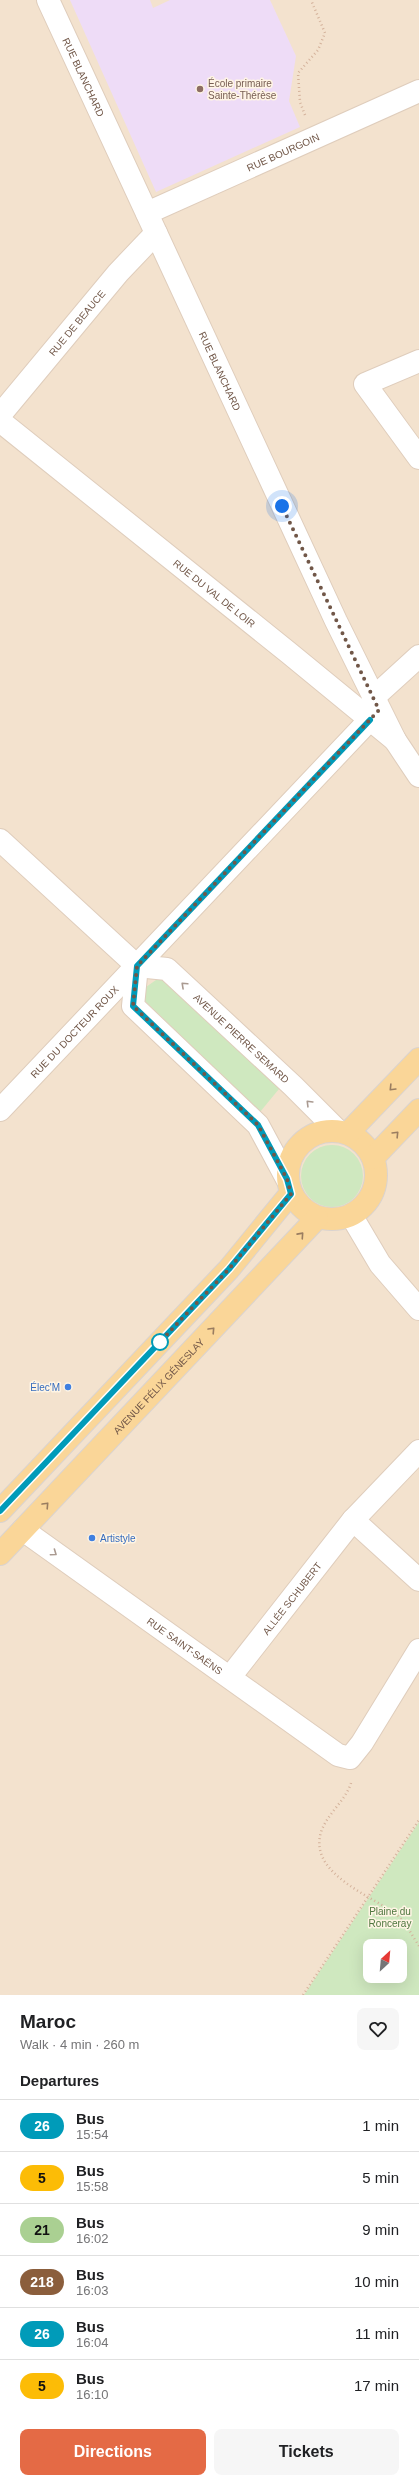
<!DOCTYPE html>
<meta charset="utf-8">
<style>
body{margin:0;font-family:Arial,sans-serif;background:#f6f6f6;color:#202124;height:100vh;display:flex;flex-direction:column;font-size:15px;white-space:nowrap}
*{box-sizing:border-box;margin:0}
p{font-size:13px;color:#757577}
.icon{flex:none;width:22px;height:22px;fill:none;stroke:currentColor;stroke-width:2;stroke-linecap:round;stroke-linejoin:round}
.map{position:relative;height:1995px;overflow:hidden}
.sheet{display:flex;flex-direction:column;background:#fff;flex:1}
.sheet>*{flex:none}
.badge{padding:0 8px;border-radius:13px;font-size:14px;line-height:26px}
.needle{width:26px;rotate:26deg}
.controls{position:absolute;left:363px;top:1939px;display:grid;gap:8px}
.controls a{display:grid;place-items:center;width:44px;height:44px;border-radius:8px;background:#fff;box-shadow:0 4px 16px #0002;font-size:20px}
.you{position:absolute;width:20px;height:20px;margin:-10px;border:3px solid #fff;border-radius:50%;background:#1a73e8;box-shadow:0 0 0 6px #1a73e833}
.map>.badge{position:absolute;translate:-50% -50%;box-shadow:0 0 0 2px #fff}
h2{padding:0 20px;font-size:15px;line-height:36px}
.round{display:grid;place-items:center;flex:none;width:42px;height:42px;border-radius:8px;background:#f6f6f6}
.head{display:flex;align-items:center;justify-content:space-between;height:68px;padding:0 20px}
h1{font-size:19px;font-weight:700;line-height:30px}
.cta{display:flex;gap:8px;margin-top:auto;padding:8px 20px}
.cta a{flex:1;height:46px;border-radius:8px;background:#e46a45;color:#fff;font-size:16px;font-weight:700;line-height:46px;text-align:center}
.cta a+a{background:#f6f6f6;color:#202124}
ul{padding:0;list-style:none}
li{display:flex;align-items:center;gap:12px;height:52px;padding:0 20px;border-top:1px solid #e0e0e0}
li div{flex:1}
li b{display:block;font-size:15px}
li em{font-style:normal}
li .badge{min-width:44px;font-weight:700;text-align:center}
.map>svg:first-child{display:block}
.residential{fill:#f3e2ce;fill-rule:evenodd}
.education{fill:#eedcf7}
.green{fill:#cfe8bf;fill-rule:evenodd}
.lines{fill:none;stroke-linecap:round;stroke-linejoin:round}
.minor-casing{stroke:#dfcdbc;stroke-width:24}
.major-casing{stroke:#dad3cf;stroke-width:24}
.path{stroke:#d4b29b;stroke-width:2.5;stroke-dasharray:1 3;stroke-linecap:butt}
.minor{stroke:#fff;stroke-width:22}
.major{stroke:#fad698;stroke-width:22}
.oneway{stroke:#aa9a91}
.oneway2{stroke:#9a7d60}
.line-casing{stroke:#fff;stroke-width:9}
.line{stroke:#009bb9;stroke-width:6}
.walk{stroke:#715748;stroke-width:4;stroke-dasharray:0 7.2}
.education-dot{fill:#8d6e63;stroke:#fff5e5;stroke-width:1.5}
.stop-dot{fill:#fff;stroke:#009bb9;stroke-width:2}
.shop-dot{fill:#3f7fe0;stroke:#fff5e5;stroke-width:1.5}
.labels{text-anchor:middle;stroke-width:3;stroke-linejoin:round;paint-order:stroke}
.street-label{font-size:10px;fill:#715748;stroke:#fff5e5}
.education-label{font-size:10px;fill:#785e54;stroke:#fff5e5;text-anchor:start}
.shop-label{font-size:10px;fill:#366cbe;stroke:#fff5e5;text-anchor:end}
.park-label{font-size:10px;fill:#507740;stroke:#fff5e5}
</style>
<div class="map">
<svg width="419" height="1995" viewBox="0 0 419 1995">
<rect width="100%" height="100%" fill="#fbf1df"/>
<path class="residential" d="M0,0h419v1995h-419zM370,1946h30v30h-30z"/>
<polygon class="education" points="70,0 150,0 153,8 170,0 270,0 296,56 289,101 300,127 156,192"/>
<g class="green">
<polygon points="156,980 165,980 208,1019 279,1089 260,1112 142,998 146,987"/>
<circle cx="332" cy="1176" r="31"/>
<path d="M419,1822v173h-115zM370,1946h30v30h-30z"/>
</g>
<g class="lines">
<defs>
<g id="minor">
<path id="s1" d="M48,0l288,621 59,119"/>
<path id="s2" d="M147,213l272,-122"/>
<polyline points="419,361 365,384 419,458"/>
<path id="s3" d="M0,415l118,-142 38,-40"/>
<path id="s4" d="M0,421l289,232 106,87 24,36"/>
<polyline points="373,698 419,656"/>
<path id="s5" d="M0,840l137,126 30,3 126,117 44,44"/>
<polyline points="137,966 133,1006 258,1125 287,1179"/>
<path id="s6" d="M0,1110l379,-400"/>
<polyline points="351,1215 380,1264 419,1309"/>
<polyline points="353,1520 419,1580"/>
<path id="s7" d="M23,1530l315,225 12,3 12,-15 57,-93"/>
<path id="s8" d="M230,1677l123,-157 66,-69"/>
</g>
<g id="major">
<circle cx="332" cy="1175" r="44"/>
<polyline points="348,1133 419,1059"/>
<polyline points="373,1158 419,1110"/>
<polyline points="0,1511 229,1269 291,1193"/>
<path id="s9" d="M0,1554l317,-336"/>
</g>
</defs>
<use href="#minor" class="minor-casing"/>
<use href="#major" class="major-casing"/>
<g class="path">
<polyline points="305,115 300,102 298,73 318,50 325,33 311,0"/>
<path d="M351,1783c-5,17 -24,31 -30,49 -13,43 53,64 77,84 8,7 15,21 21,30"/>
<polyline points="303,1995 419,1820"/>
</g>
<use href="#minor" class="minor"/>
<use href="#major" class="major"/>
</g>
<defs><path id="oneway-chevron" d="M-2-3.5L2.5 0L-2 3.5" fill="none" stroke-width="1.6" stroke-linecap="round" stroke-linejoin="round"/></defs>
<g class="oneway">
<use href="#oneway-chevron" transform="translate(184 985) rotate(-137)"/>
<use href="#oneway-chevron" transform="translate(309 1103) rotate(-135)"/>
<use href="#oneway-chevron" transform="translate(54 1553) rotate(35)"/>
</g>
<g class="oneway2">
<use href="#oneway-chevron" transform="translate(392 1088) rotate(134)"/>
<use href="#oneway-chevron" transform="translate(396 1134) rotate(-46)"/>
<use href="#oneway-chevron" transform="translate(301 1235) rotate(-48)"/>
<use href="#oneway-chevron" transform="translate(212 1330) rotate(-47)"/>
<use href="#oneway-chevron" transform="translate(46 1505) rotate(-47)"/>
</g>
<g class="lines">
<defs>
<polyline id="line" points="0,1511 229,1269 291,1194 287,1179 258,1125 133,1006 137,966 370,720"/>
</defs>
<use href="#line" class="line-casing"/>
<use href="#line" class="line"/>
<polyline class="walk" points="160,1342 156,1346 229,1269 291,1194 287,1179 258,1125 133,1006 137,966 379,710 282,506"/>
</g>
<circle class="education-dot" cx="200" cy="89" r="4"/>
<circle class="stop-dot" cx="160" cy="1342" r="8"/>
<g class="shop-dot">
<circle cx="68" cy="1387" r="4"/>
<circle cx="92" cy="1538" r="4"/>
</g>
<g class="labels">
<g class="street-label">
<text dy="4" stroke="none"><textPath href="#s1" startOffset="85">RUE BLANCHARD</textPath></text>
<text dy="4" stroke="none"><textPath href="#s2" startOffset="149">RUE BOURGOIN</textPath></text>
<text dy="4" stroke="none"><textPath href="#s3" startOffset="120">RUE DE BEAUCE</textPath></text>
<text dy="4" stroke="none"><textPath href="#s1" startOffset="409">RUE BLANCHARD</textPath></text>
<text dy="4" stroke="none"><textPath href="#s4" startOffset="275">RUE DU VAL DE LOIR</textPath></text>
<text dy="4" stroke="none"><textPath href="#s6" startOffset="108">RUE DU DOCTEUR ROUX</textPath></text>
<text dy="4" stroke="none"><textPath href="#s5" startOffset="318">AVENUE PIERRE SEMARD</textPath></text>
<text dy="4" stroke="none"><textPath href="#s9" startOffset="231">AVENUE FÉLIX GÉNESLAY</textPath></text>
<text dy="4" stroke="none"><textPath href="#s8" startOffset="100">ALLÉE SCHUBERT</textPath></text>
<text dy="4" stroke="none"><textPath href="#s7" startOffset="199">RUE SAINT-SAËNS</textPath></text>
</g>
<g class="education-label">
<text x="208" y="87">École primaire<tspan x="208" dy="12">Sainte-Thérèse</tspan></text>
</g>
<g class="shop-label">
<text x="60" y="1391">Élec'M</text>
<text x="100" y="1542" text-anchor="start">Artistyle</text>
</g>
<g class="park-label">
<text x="390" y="1915">Plaine du<tspan x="390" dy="12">Ronceray</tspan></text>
</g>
</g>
</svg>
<div class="controls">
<a><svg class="needle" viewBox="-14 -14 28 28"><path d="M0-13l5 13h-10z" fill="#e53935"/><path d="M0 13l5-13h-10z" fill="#757577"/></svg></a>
</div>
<div class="you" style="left:282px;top:506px"></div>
</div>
<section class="sheet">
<div class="head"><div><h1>Maroc</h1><p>Walk · 4 min · 260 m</p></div><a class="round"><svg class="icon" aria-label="heart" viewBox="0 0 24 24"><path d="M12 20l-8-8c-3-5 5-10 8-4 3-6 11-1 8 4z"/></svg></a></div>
<h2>Departures</h2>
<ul>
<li><span class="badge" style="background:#009bb9;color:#fff">26</span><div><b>Bus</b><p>15:54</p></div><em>1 min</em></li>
<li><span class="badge" style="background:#fcbc06;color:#111">5</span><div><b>Bus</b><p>15:58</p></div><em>5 min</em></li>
<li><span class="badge" style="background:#aad092;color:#111">21</span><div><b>Bus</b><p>16:02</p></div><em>9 min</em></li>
<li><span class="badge" style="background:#8b5e3c;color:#fff">218</span><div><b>Bus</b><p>16:03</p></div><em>10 min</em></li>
<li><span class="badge" style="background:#009bb9;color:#fff">26</span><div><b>Bus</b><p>16:04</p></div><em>11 min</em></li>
<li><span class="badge" style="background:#fcbc06;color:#111">5</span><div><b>Bus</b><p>16:10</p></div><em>17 min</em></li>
</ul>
<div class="cta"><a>Directions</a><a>Tickets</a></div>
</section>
